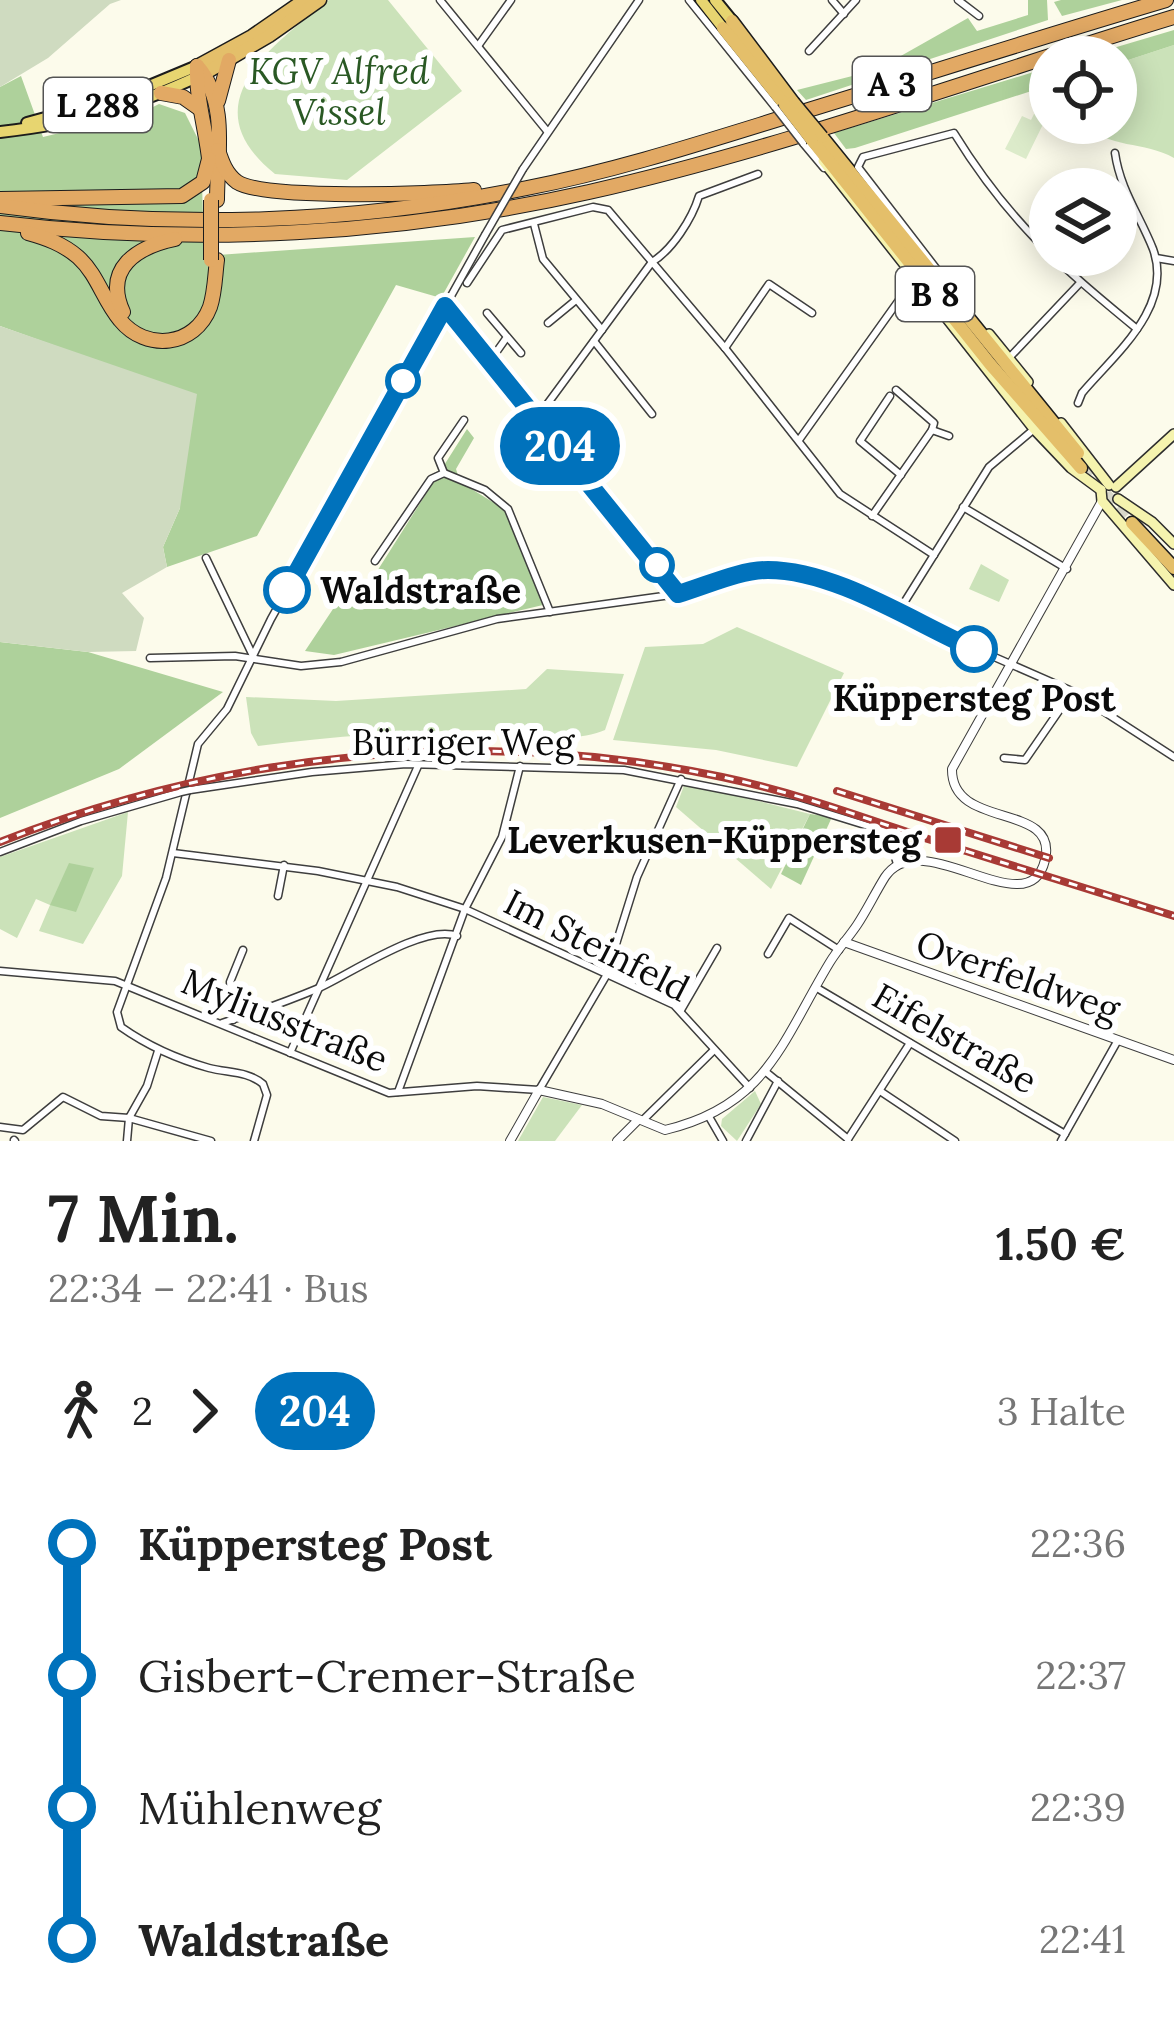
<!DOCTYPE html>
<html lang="de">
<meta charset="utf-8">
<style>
body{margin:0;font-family:Lora,serif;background:#f6f6f6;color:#222;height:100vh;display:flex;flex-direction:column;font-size:45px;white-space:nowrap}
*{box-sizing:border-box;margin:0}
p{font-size:39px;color:#767676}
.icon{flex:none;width:66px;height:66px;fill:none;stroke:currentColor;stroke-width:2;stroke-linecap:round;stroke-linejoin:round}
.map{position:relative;height:1141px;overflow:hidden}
.side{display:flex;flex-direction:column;background:#fff;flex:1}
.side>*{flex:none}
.badge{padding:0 24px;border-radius:39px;font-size:42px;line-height:78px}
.tools{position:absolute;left:1029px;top:36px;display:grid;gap:24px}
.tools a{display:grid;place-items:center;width:108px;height:108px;border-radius:50%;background:#fff;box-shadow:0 6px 30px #0003;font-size:60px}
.map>.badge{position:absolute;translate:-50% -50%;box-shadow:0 0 0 6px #fff}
.legs{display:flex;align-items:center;gap:18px;height:132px;padding:0 48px;font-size:39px}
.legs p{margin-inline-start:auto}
.summary{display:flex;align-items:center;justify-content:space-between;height:204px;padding:0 48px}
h1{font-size:66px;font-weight:800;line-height:90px}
ul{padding:0 48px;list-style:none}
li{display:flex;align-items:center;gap:42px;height:132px;font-size:45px}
li i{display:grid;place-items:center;width:18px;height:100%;margin:0 15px;background:currentColor}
li i::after{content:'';width:30px;height:30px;margin:-15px;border:9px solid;border-radius:50%;background:#fff}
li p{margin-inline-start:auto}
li:first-child i{background:linear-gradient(#0000 50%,currentColor 0)}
li:last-child i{background:linear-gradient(currentColor 50%,#0000 0)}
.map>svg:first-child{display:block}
.green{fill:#cbe2b9}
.forest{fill:#aed19b}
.cemetery{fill:#cfdbc0}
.pitch{fill:#dcebca}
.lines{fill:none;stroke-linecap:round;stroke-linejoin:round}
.trunk-tunnel{stroke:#d8d7c9;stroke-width:12;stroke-dasharray:12 6;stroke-linecap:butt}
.minor-casing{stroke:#3e3e3e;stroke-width:9}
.tertiary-casing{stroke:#3e3e3e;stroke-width:10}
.secondary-casing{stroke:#2d2d2d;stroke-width:12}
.primary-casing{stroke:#1c1c1c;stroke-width:14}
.trunk-casing{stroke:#1c1c1c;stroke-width:15}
.motorway-casing{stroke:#1c1c1c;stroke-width:16}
.minor{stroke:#fff;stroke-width:6}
.tertiary{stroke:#fff;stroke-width:8}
.secondary{stroke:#f5f3ae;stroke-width:9}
.primary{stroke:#e7d570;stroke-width:10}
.trunk{stroke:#e4bf6a;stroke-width:12}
.motorway{stroke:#e2a964;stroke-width:14}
.rail-casing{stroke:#a83a35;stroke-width:8}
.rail{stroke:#fff;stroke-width:3;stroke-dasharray:9;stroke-linecap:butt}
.minor-bridge-casing{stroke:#3e3e3e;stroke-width:9;stroke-linecap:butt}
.trunk-bridge-casing{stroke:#1c1c1c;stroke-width:15;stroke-linecap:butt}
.motorway-bridge-casing{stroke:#1c1c1c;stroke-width:16;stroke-linecap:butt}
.minor-bridge{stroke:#fff;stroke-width:6}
.trunk-bridge{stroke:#e4bf6a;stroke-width:12}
.motorway-bridge{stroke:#e2a964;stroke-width:14}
.line-1-casing{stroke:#fff;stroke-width:27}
.line-1{stroke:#0072bc;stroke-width:18}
.stop-1-dot{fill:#fff;stroke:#0072bc;stroke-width:6}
.poi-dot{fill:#a83a35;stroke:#fff;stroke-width:4.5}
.labels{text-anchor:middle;stroke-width:12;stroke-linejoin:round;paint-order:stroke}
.shield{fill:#fff;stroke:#545454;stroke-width:3}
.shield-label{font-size:33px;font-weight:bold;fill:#0b0b0b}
.park-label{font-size:36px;font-style:italic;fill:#2a5924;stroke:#fff}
.stop-label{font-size:36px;font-weight:bold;fill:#0b0b0b;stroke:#fff;text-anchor:start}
.street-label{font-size:36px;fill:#0b0b0b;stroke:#fff}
.poi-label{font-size:36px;font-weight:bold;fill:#0b0b0b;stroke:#fff;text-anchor:end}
</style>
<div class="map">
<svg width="1174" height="1141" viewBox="0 0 1174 1141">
<rect width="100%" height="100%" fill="#fcfbeb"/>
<g class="green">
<path d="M329,0h59l74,91 -115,89 -72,-6c-87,-70 -2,-129 54,-174z"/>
<path d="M1174,45v113c-29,-17 -67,-9 -90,-35h32v-59z"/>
<polygon points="981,564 1009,580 999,602 969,589"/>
<polygon points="737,627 844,673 797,767 716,750 613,740 645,647 703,644"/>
<path d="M547,669l77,5 -19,56c-36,16 -82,0 -121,0 -76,1 -150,6 -226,16l-7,-13 -5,-36 90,4 190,-12z"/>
<polygon points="685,783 810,814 771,889 676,807"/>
<polygon points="128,812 122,876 83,944 39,931 50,905 36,899 17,938 0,929 0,857"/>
<polygon points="755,1091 761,1104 737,1141 721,1126 722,1119"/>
<polygon points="543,1097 582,1105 555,1141 518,1141"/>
</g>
<g class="forest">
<polygon points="1028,0 1047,0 1048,20 806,100 797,90 876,70 968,18 977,31 1028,15"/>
<polygon points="1061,0 1122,0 1062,16 1054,2"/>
<polygon points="1174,30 1174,45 1116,64 1116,57 1083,57"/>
<polygon points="1050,67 1050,85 855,148 846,149 834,133"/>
<polygon points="21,76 43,137 141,113 159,104 185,113 201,145 204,256 475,237 441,298 396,285 257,536 167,567 163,547 180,508 114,367 0,326 0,87"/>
<polygon points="467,429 474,438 456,469 460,482 504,509 543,605 334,655 305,651 347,588 362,595"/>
<polygon points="0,642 88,652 223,692 119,769 0,818"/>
<polygon points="810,814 832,817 801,885 781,874"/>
<polygon points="69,863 94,868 76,912 50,905"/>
</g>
<g class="cemetery">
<polygon points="0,0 121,0 110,4 48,58 0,87"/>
<polygon points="0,326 197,394 180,508 163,547 167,567 122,593 144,618 136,651 88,652 0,642"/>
</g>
<polygon class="pitch" points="1045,110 1049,112 1026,159 1005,149 1022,116 1031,120 1034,114 1042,117"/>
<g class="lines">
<polyline class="trunk-tunnel" points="1081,468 1132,523"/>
<defs>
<g id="minor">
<polyline points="440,0 547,131"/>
<polyline points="689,0 775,107"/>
<polyline points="832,0 844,14"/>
<polyline points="958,0 979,16"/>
<polyline points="478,46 511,0"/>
<polyline points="809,51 856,0"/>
<polyline points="803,143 824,168"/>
<polyline points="523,169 639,0"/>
<polyline points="534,224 543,259 602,330"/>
<polyline points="1156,258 1174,261"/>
<polyline points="467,283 502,230 593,207 608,210 725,348 840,494 934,555"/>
<path d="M949,285l-91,-118 5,-10 91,-24c55,89 104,131 183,196"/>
<polyline points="446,308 678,594"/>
<polyline points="487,313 521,353"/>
<polyline points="548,323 576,300"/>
<polyline points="594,341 652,414"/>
<polyline points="725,348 769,284 812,313"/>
<polyline points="1009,358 1080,283"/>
<polyline points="490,361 507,337"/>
<polyline points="896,390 934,423 932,430"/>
<polyline points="890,396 860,441 901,475"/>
<path d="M1078,403l4,-10c33,-39 92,-86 71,-144 -13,-33 -33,-60 -38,-96"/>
<path d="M537,418l115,-156c20,-12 40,-43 47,-66l59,-22"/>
<polyline points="799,440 909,286 916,282"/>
<polyline points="444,473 485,490 508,509 550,612"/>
<polyline points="963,507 1067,569"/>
<polyline points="872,516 932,430 949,436"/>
<polyline points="206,558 254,658"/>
<polyline points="375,561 431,479 444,473 438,458 464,420"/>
<polyline points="897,614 989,467 1033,430"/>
<polyline points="150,658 235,656 301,666 341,662 497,619 678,594 769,570 845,586 935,631 1072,691 1174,757"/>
<polyline points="1004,758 1025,760 1072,692"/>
<polyline points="190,790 312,772 406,764 624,770 797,804 894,834 900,840 894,854 897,864"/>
<polyline points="0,852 81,821 181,792"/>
<polyline points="173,853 318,871 397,887 465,909 674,1005 750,1088"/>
<polyline points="278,896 284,865"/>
<polyline points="768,954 789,918 839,950"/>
<polyline points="0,971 115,981 389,1093 477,1086 539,1090 606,976 637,877 681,779"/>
<polyline points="817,988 1065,1134"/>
<polyline points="681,1010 717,948"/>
<polyline points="233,1020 230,982 243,950"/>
<path d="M222,1023c32,-10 66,-22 97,-35 31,-14 106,-65 138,-52"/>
<polyline points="290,1053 418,766"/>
<polyline points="766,1072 848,1139"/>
<polyline points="880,1091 955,1141"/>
<polyline points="398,1092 465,909 502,837 520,766"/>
<polyline points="708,1115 723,1141"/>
<polyline points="643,1120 714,1050"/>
<polyline points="0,1127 23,1130 63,1097 101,1116 129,1118 147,1086 158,1051"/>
<polyline points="848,1139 910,1043"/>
<polyline points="14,1140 15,1141"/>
<polyline points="127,1141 129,1118 211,1141"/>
<path d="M254,1141l13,-46 -4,-11c-15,-13 -35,-11 -54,-16 -32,-9 -61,-22 -88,-41l-4,-15 49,-134 32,-134 29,-35 44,-90 214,-384"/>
<polyline points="746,1141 778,1081"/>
<polyline points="1061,1141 1118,1040"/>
</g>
<g id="tertiary">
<polyline points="844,942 1174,1060"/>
<path d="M510,1141l29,-51 63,14 63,26c102,-24 117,-89 165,-168 8,-13 19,-25 27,-37 10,-15 18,-32 28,-48 36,-55 144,52 160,-17 14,-59 -94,-29 -93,-91l150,-268"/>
<polyline points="617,1141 637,1121"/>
</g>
<g id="secondary">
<polyline points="823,161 1034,429 1071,468 1101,490"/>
<polyline points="989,334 1028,382"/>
<polyline points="1061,423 1109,485"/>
<polyline points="1116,487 1174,434"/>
<polyline points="1101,490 1102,501 1174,585"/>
<polyline points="1118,499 1152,522 1174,544"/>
</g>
<g id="primary">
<polyline points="701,0 723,28"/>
<polyline points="715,0 732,21"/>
<polyline points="27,123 125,96 197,66"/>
<path d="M0,132c80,-9 128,-23 201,-57"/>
</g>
<g id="trunk">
<polyline points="732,21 793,102"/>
<polyline points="723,28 785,105"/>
<polyline points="197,66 252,36 304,0"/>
<polyline points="204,74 269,36 320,0"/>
<polyline points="822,137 1078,453"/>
<polyline points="812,140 990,364 1081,468"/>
<polyline points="1132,523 1174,568"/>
</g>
<g id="motorway">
<path d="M197,66c32,36 20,90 20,134"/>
<path d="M197,66c-1,35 10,66 13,101"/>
<polyline points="161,93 183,97 200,109"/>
<polyline points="218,101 229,60"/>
<path d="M218,150c4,12 8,24 19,32 28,18 198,12 237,8"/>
<polyline points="0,199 182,196 203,182 209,159"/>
<path d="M0,206c174,24 355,17 527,-18 87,-17 171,-44 255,-70 128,-39 256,-80 384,-118"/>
<path d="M0,223c195,23 397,12 589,-31 198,-45 391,-116 585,-175"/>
<path d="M28,233c18,5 35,11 50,24 20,18 25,43 42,63 26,32 75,27 90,-13 5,-15 5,-32 7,-47"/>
<path d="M123,312c-20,-44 14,-65 52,-73"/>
</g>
</defs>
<use href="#minor" class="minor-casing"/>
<use href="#tertiary" class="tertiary-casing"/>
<use href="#secondary" class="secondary-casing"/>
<use href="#primary" class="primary-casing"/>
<use href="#trunk" class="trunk-casing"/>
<use href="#motorway" class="motorway-casing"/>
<use href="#minor" class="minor"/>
<use href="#tertiary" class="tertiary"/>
<use href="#secondary" class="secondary"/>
<use href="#primary" class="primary"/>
<use href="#trunk" class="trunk"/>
<use href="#motorway" class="motorway"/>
<defs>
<g id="rail">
<polyline points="837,791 1049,858"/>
<path d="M0,842c228,-90 482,-116 722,-65 72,15 140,40 209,63 81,26 162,50 243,76"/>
</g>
</defs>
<use href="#rail" class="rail-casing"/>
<use href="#rail" class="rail"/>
<defs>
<g id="minor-bridge">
<polyline points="775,107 803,143"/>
<polyline points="485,235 523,169"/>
<polyline points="181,792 190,790"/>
</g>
<g id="trunk-bridge">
<polyline points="793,102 822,137"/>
<polyline points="785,105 812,140"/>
</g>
<polyline id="motorway-bridge" points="211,260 211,200"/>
</defs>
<use href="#minor-bridge" class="minor-bridge-casing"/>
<use href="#trunk-bridge" class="trunk-bridge-casing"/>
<use href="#motorway-bridge" class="motorway-bridge-casing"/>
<use href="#minor-bridge" class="minor-bridge"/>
<use href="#trunk-bridge" class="trunk-bridge"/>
<use href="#motorway-bridge" class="motorway-bridge"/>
</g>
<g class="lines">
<defs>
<path id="line-1" d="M287,590l158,-284 233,288c28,-8 61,-24 90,-24 67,0 145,52 206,79"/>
</defs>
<use href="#line-1" class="line-1-casing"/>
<use href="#line-1" class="line-1"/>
</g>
<g class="stop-1-dot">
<circle cx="403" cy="381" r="15"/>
<circle cx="657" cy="565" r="15"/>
<circle cx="287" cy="590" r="21"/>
<circle cx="974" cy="649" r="21"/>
</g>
<rect class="poi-dot" x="933" y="825" width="30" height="30" rx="6"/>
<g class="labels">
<g class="shield">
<rect x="853" y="57" width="78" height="54" rx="9"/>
<rect x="44" y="78" width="108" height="54" rx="9"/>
<rect x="896" y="267" width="78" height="54" rx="9"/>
</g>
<g class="shield-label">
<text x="892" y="96">A 3</text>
<text x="98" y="117">L 288</text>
<text x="935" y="306">B 8</text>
</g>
<g class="park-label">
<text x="339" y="84">KGV Alfred<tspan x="339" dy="41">Vissel</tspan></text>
</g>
<g class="stop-label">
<text x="320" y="603">Waldstraße</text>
<text x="974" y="711" text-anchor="middle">Küppersteg Post</text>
</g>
<g class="street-label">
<text x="463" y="755">Bürriger Weg</text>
<text transform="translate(597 945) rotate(27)" y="13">Im Steinfeld</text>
<text transform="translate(1018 976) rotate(19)" y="13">Overfeldweg</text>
<text transform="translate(285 1020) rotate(22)" y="13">Myliusstraße</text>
<text transform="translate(955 1038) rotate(30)" y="13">Eifelstraße</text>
</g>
<g class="poi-label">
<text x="921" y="853">Leverkusen-Küppersteg</text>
</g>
</g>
</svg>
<div class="tools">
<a><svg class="icon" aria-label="locate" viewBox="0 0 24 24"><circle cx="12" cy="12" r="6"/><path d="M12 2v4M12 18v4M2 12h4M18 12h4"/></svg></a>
<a><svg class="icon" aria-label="layers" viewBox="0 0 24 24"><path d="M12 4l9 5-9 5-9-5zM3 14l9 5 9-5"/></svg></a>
</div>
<b class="badge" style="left:560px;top:446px;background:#0072bc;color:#fff">204</b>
</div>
<section class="side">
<div class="summary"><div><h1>7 Min.</h1><p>22:34 – 22:41 · Bus</p></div><b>1.50 €</b></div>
<div class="legs"><svg class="icon" aria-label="walk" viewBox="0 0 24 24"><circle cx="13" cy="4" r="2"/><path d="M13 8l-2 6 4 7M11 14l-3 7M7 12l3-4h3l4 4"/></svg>2<svg class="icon" aria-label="forward" viewBox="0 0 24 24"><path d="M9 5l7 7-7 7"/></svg><b class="badge" style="background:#0072bc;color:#fff">204</b><p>3 Halte</p></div>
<ul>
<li><i style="color:#0072bc"></i><b>Küppersteg Post</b><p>22:36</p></li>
<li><i style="color:#0072bc"></i><span>Gisbert-Cremer-Straße</span><p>22:37</p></li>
<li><i style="color:#0072bc"></i><span>Mühlenweg</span><p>22:39</p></li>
<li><i style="color:#0072bc"></i><b>Waldstraße</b><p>22:41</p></li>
</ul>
</section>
